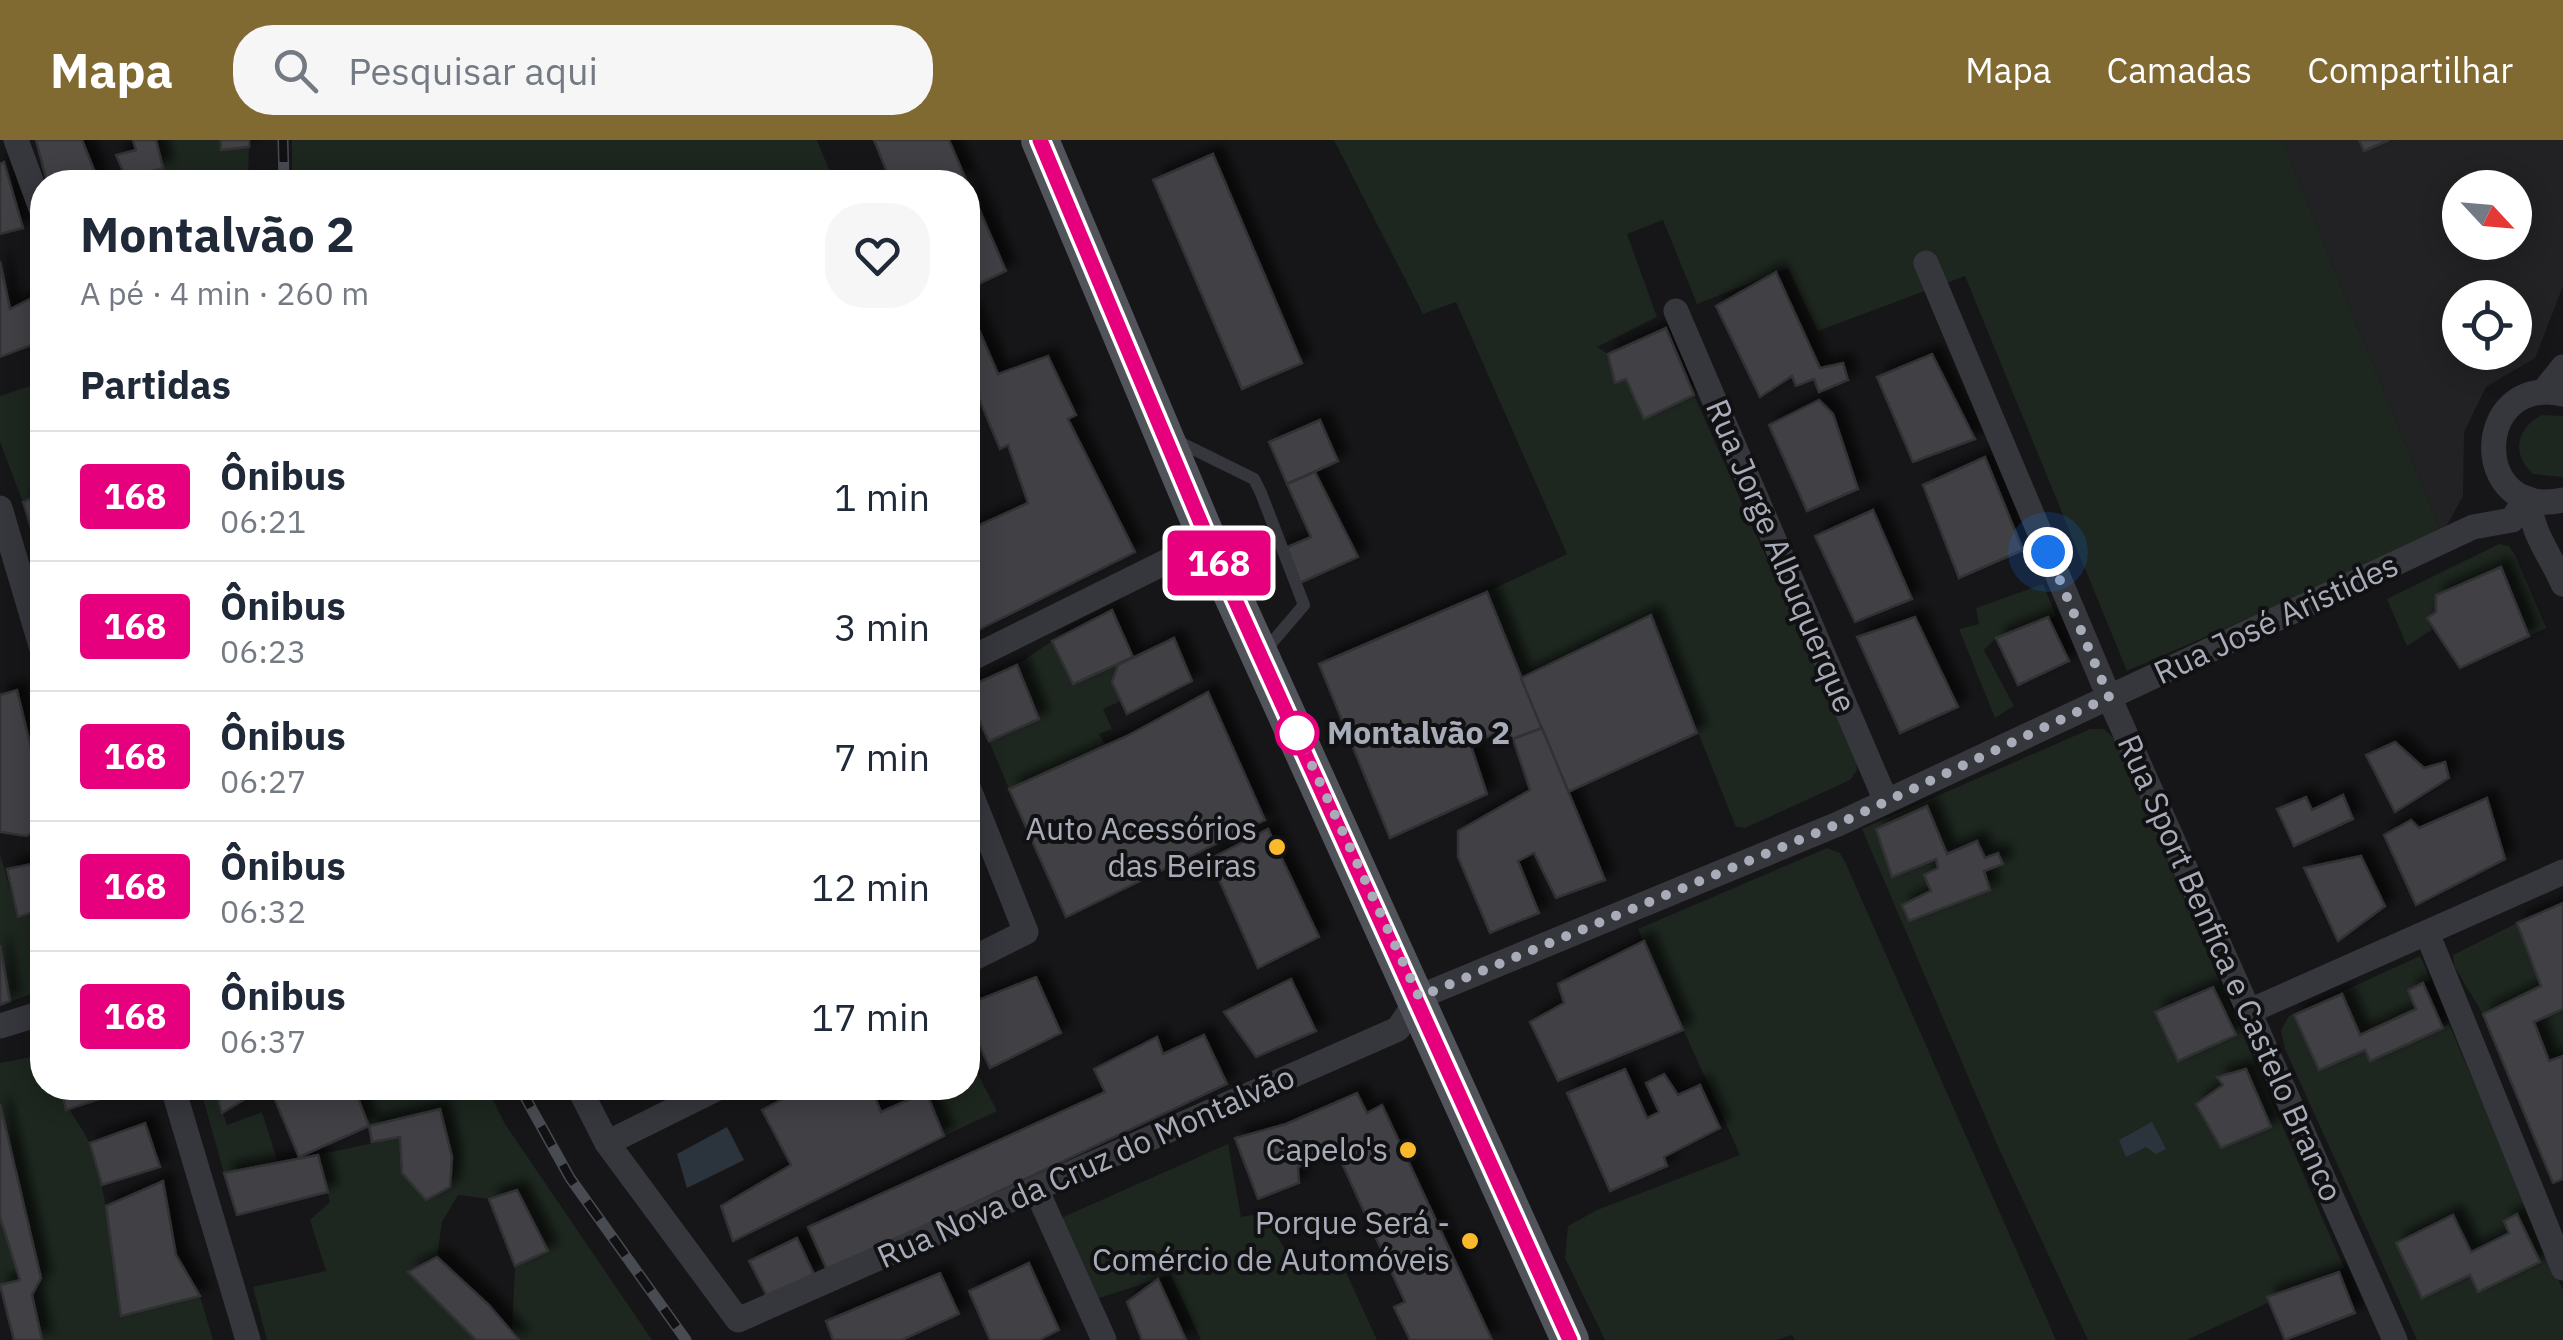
<!DOCTYPE html>
<html lang="pt">
<meta charset="utf-8">
<style>
body{margin:0;font-family:"IBM Plex Sans",sans-serif;background:#f6f6f7;color:#1f2937;height:100vh;display:flex;flex-direction:column;font-size:38px;white-space:nowrap}
*{box-sizing:border-box;margin:0}
p{font-size:32px;color:#747a83}
.icon{flex:none;width:55px;height:55px;fill:none;stroke:currentColor;stroke-width:2;stroke-linecap:round;stroke-linejoin:round}
.map{position:relative;flex:1;overflow:hidden}
.drawer{position:absolute;left:30px;top:30px;width:950px;height:930px;display:flex;flex-direction:column;background:#fff;border-radius:40px;box-shadow:0 5px 25px #0003}
.drawer>*{flex:none}
.badge{padding:0 20px;border-radius:8px;font-size:35px;line-height:65px}
.needle{width:65px;rotate:116deg}
.controls{position:absolute;left:2442px;top:30px;display:grid;gap:20px}
.controls a{display:grid;place-items:center;width:90px;height:90px;border-radius:50%;background:#fff;box-shadow:0 5px 25px #0003;font-size:50px}
.you{position:absolute;width:50px;height:50px;margin:-25px;border:8px solid #fff;border-radius:50%;background:#1a73e8;box-shadow:0 0 0 15px #1a73e833}
.map>.badge{position:absolute;translate:-50% -50%;box-shadow:0 0 0 5px #fff}
h2{padding:0 50px;font-size:38px;line-height:90px}
.round{display:grid;place-items:center;flex:none;width:105px;height:105px;border-radius:40px;background:#f6f6f7}
.overview{display:flex;align-items:center;justify-content:space-between;height:170px;padding:0 50px}
h1{font-size:48px;font-weight:700;line-height:75px}
ul{padding:0;list-style:none}
li{display:flex;align-items:center;gap:30px;height:130px;padding:0 50px;border-top:2px solid #e0e1e3}
li div{flex:1}
li b{display:block;font-size:38px}
li em{font-style:normal}
li .badge{min-width:110px;font-weight:700;text-align:center}
header{display:flex;align-items:center;gap:60px;box-sizing:border-box;height:140px;padding:0 50px;background:#816a32;color:#fff}
header strong{font-size:48px}
nav{display:flex;gap:55px;margin-inline-start:auto;font-size:35px}
.search{width:700px;height:90px;background:#f6f6f7;display:flex;align-items:center;gap:25px;box-sizing:border-box;padding:0 35px;border-radius:40px;color:#747a83;font-size:38px}
.map>svg:first-child{display:block}
.built{fill:#222225;fill-rule:evenodd}
.green{fill:#1d261f}
.water{fill:#2b343c}
.building{fill:#404145;stroke:#303034;stroke-width:2.5;filter:url(#shadow)}
.lines{fill:none;stroke-linecap:round;stroke-linejoin:round}
.lane{stroke:#36373d;stroke-width:12}
.street{stroke:#36373d;stroke-width:25}
.primary{stroke:#52545c;stroke-width:38}
.rail-casing{stroke:#494b52;stroke-width:11}
.rail{stroke:#111113;stroke-width:8;stroke-dasharray:22;stroke-linecap:butt}
.line-casing{stroke:#fff;stroke-width:22}
.line{stroke:#e6007e;stroke-width:15}
.walk{stroke:#a7acb8;stroke-width:10;stroke-dasharray:0 18}
.stop-dot{fill:#fff;stroke:#e6007e;stroke-width:5}
.poi-dot{fill:#f9b92d;stroke:#111113;stroke-width:4}
.labels{text-anchor:middle;stroke-width:8;stroke-linejoin:round;paint-order:stroke}
.street-label{font-size:32px;fill:#a7acb8;stroke:#111113}
.stop-label{font-size:32px;font-weight:bold;fill:#a7acb8;stroke:#111113;text-anchor:start}
.poi-label{font-size:32px;fill:#a7acb8;stroke:#111113;text-anchor:end}
</style>
<header>
<strong>Mapa</strong>
<div class="search"><svg class="icon" aria-label="search" viewBox="0 0 24 24"><circle cx="10" cy="10" r="6"/><path d="M15 15l6 6"/></svg>Pesquisar aqui</div>
<nav><a>Mapa</a><a>Camadas</a><a>Compartilhar</a></nav>
</header>
<div class="map">
<svg width="2563" height="1200" viewBox="0 0 2563 1200">
<defs>
<filter id="shadow"><feDropShadow dx="9" dy="-9" stdDeviation="5" flood-color="#0009"/></filter>
</defs>
<rect width="100%" height="100%" fill="#161618"/>
<path class="built" d="M2282,0h281v146l-28,72 -49,29 -22,45 -1,64 -21,38zM2460,48h55v54h-55zM2460,158h55v54h-55z"/>
<g class="green">
<polygon points="156,0 221,0 222,10 249,7 248,42 126,42 126,38 163,28"/>
<polygon points="292,0 817,0 834,42 292,42"/>
<polygon points="1334,0 2282,0 2442,394 2127,531 1965,136 1818,191 1788,128 1697,164 1663,80 1627,94 1657,177 1597,207 1608,214 1615,243 1626,239 1644,279 1694,255 1856,619 1857,630 1850,640 1745,688 1736,687 1651,475 1521,538 1487,452 1567,414 1456,162 1423,174"/>
<polygon points="42,242 42,354 23,362 0,302 0,256"/>
<path d="M2542,275l21,1v61l-30,-3c-22,-20 -17,-46 9,-59z"/>
<polygon points="2499,404 2509,406 2515,415 2546,488 2529,496 2500,427 2436,455 2436,472 2427,479 2432,490 2407,506 2387,459"/>
<polygon points="2043,444 2056,476 1996,498 1984,510 2014,566 1995,578 1959,489 1979,484 1976,468"/>
<polygon points="1052,501 1074,544 1121,524 1112,542 1121,561 1103,569 1112,589 1099,594 1106,606 1009,649 989,601 1039,579 1017,525"/>
<polygon points="2090,589 2104,589 2115,599 2344,1128 2187,1200 2088,1200 2000,1011 1862,689"/>
<polygon points="1827,708 1840,713 1846,724 2056,1200 1795,1200 1792,1195 1776,1200 1605,1200 1565,1118 1568,1086 1597,1070 1740,1015 1638,789"/>
<polygon points="0,714 18,777 42,769 42,851 10,861 0,805"/>
<polygon points="2517,783 2541,846 2483,874 2454,826 2453,815"/>
<polygon points="2420,816 2431,840 2408,850 2416,869 2360,895 2295,876 2319,930 2365,910 2449,884 2563,1150 2563,1200 2417,1200 2285,909 2281,890 2289,876"/>
<polygon points="2563,869 2563,916 2549,921 2534,882"/>
<path d="M42,915v33h19c6,26 24,39 31,62 17,54 22,110 29,165l79,-19 13,44h-171l-10,-45 9,-17 -41,-174v-41z"/>
<polygon points="968,915 997,971 944,996 921,948 968,948"/>
<polygon points="200,948 215,948 227,985 262,972 278,1023 224,1033"/>
<polygon points="354,948 487,948 505,984 652,1200 520,1200 512,1189 515,1126 548,1111 517,1050 489,1059 458,1055 442,1082 437,1117 409,1132 476,1200 267,1200 253,1147 326,1131 310,1080 330,1062 318,1015 400,997 450,1047 452,1017 440,970 369,986"/>
<polygon points="1228,1004 1241,1077 1264,1073 1296,1129 1339,1117 1377,1200 1201,1200 1171,1135 1099,1158 1061,1078"/>
<polygon points="0,1077 20,1140 0,1145"/>
</g>
<g class="water">
<polygon points="2152,982 2166,1009 2156,1014 2146,1007 2126,1017 2119,1000"/>
<polygon points="727,987 744,1020 687,1048 677,1014"/>
</g>
<g class="building">
<polygon points="36,0 82,0 99,42 47,42"/>
<polygon points="133,0 156,0 163,28 126,38 116,15 136,10"/>
<polygon points="221,0 249,0 249,7 221,10"/>
<polygon points="874,0 949,0 967,42 891,42"/>
<polygon points="2359,0 2389,0 2364,11"/>
<polygon points="1213,14 1302,223 1242,249 1153,40"/>
<polygon points="4,22 23,88 0,94 0,24"/>
<polygon points="968,43 1006,131 968,149"/>
<polygon points="0,121 10,169 32,158 42,192 42,201 0,217"/>
<polygon points="1776,132 1820,228 1843,223 1848,240 1819,252 1814,239 1796,246 1792,236 1760,257 1716,166"/>
<polygon points="968,164 998,234 1048,216 1076,275 1068,279 1135,412 968,495 968,390 1028,363 1008,305 1000,309 977,254 968,258"/>
<polygon points="1666,188 1694,255 1644,279 1626,239 1615,243 1608,214"/>
<polygon points="1932,214 1975,299 1913,322 1877,237"/>
<polygon points="1819,260 1833,274 1858,349 1807,371 1769,285"/>
<polygon points="1320,280 1338,321 1287,344 1269,302"/>
<polygon points="1985,317 2023,410 1959,438 1923,345"/>
<polygon points="1315,332 1358,417 1293,446 1278,411 1311,397 1287,344"/>
<polygon points="42,354 42,423 23,362"/>
<polygon points="1873,370 1912,459 1855,482 1815,396"/>
<polygon points="2501,427 2529,496 2460,528 2427,478 2436,472 2436,455"/>
<polygon points="1487,452 1542,588 1513,599 1506,590 1470,603 1487,654 1390,698 1319,524"/>
<polygon points="1112,470 1133,517 1073,544 1052,501"/>
<polygon points="1651,475 1697,593 1568,652 1521,538"/>
<polygon points="1915,477 1958,567 1900,593 1857,497"/>
<polygon points="2048,477 2069,521 2018,545 1996,498"/>
<polygon points="1174,498 1192,541 1127,574 1112,542 1118,525"/>
<polygon points="1017,525 1039,579 989,601 968,558 968,547"/>
<polygon points="17,550 42,653 42,688 26,696 0,692 0,555"/>
<polygon points="1208,552 1265,680 1066,777 1009,649 1127,596"/>
<polygon points="1542,588 1605,740 1556,758 1534,713 1518,721 1539,773 1490,793 1458,717 1458,691 1530,650 1513,599"/>
<polygon points="2395,602 2424,628 2445,622 2449,638 2395,672 2366,615"/>
<polygon points="2343,655 2353,679 2294,706 2277,669 2306,657 2312,670"/>
<polygon points="2487,658 2505,719 2416,765 2384,695 2411,680 2419,688"/>
<polygon points="1927,666 1947,714 1977,701 1985,718 1998,713 2003,724 1984,731 1990,750 1909,781 1902,765 1931,751 1924,735 1938,728 1936,719 1892,737 1876,689"/>
<polygon points="1268,689 1319,797 1258,828 1210,719"/>
<polygon points="2361,716 2385,766 2338,801 2304,728"/>
<polygon points="42,722 42,769 18,777 7,729"/>
<polygon points="2563,763 2563,869 2534,882 2549,921 2563,916 2563,1039 2553,1043 2483,874 2541,846 2517,783"/>
<polygon points="1644,801 1683,890 1558,941 1530,882 1564,863 1558,844"/>
<polygon points="0,805 10,861 0,865"/>
<polygon points="1036,837 1061,893 990,928 968,882 968,864"/>
<polygon points="1291,839 1316,891 1256,917 1224,872"/>
<polygon points="2423,843 2443,888 2370,921 2365,910 2319,930 2294,875 2342,854 2360,895 2416,869 2408,850"/>
<polygon points="2213,847 2236,895 2178,921 2155,872"/>
<polygon points="1204,895 1227,944 828,1132 808,1087 1105,952 1094,929 1157,897 1163,914"/>
<polygon points="1625,929 1647,978 1659,972 1646,943 1664,934 1678,955 1700,945 1720,988 1664,1017 1667,1026 1610,1051 1567,953"/>
<polygon points="2246,929 2271,987 2221,1008 2196,964 2223,945 2217,937"/>
<polygon points="61,948 126,948 127,950 66,970"/>
<polygon points="215,948 263,948 222,973"/>
<polygon points="270,948 354,948 369,986 299,1017"/>
<polygon points="804,948 871,948 881,972 926,952 944,996 733,1101 721,1066 791,1025 762,970"/>
<polygon points="1357,953 1367,973 1382,965 1492,1200 1410,1200 1394,1167 1405,1162 1336,1010 1298,1027 1299,1043 1258,1059 1235,998 1286,984"/>
<polygon points="0,964 41,1138 32,1155 42,1200 14,1200 0,1145 20,1140 0,1077"/>
<polygon points="440,969 452,1017 450,1047 426,1060 402,1033 400,997 372,1002 369,986"/>
<polygon points="145,983 160,1027 102,1045 90,1003"/>
<polygon points="318,1015 328,1052 237,1075 224,1033"/>
<polygon points="163,1041 176,1115 200,1156 121,1176 106,1066"/>
<polygon points="517,1050 548,1111 515,1126 489,1059"/>
<polygon points="2517,1074 2540,1122 2478,1152 2470,1135 2422,1158 2396,1103 2453,1075 2471,1112 2509,1093 2504,1081"/>
<polygon points="797,1098 814,1134 768,1158 749,1121"/>
<polygon points="437,1117 489,1165 519,1200 476,1200 408,1132"/>
<polygon points="1029,1123 1059,1190 1039,1200 990,1200 969,1151"/>
<polygon points="2339,1132 2355,1173 2285,1200 2267,1157"/>
<polygon points="940,1133 959,1174 902,1200 833,1200 826,1181"/>
<polygon points="1158,1139 1186,1200 1142,1200 1127,1162"/>
</g>
<g class="lines">
<polyline class="lane" points="1173,299 1254,339 1261,353 1304,465 1263,513"/>
<g class="street">
<polyline points="16,0 42,71"/>
<polyline points="1926,123 2109,557 2395,1200"/>
<polyline points="1676,171 1886,661"/>
<polyline points="2543,252 2563,227"/>
<path d="M2563,254c-92,-20 -93,127 0,106"/>
<path d="M2529,359c3,36 20,53 34,85"/>
<polyline points="0,368 42,509"/>
<polyline points="968,520 1208,401"/>
<polyline points="968,647 1026,792 968,821"/>
<polyline points="2427,793 2563,1128"/>
<polyline points="2250,871 2563,732"/>
<polyline points="0,886 42,873"/>
<polyline points="173,948 248,1200"/>
<polyline points="579,948 607,1003 738,1180 1398,889 1419,857 1838,684 2473,387 2512,380 2526,358"/>
<polyline points="607,1003 718,948"/>
<polyline points="1036,1049 1104,1200"/>
</g>
<polyline class="primary" points="1040,0 1208,401 1570,1200"/>
<defs>
<g id="rail">
<polyline points="283,0 284,42"/>
<polyline points="520,948 570,1038 686,1200"/>
</g>
</defs>
<use href="#rail" class="rail-casing"/>
<use href="#rail" class="rail"/>
</g>
<g class="lines">
<defs>
<polyline id="line" points="1040,0 1208,400 1570,1200"/>
</defs>
<use href="#line" class="line-casing"/>
<use href="#line" class="line"/>
<polyline class="walk" points="1297,593 1419,857 1838,684 2109,557 2048,412"/>
</g>
<circle class="stop-dot" cx="1297" cy="593" r="20"/>
<g class="poi-dot">
<circle cx="1277" cy="707" r="10"/>
<circle cx="1408" cy="1010" r="10"/>
<circle cx="1470" cy="1101" r="10"/>
</g>
<g class="labels">
<g class="street-label">
<text transform="translate(1781 416) rotate(67)" y="11">Rua Jorge Albuquerque</text>
<text transform="translate(2276 479) rotate(-25)" y="11">Rua José Aristides</text>
<text transform="translate(2230 828) rotate(66)" y="11">Rua Sport Benfica e Castelo Branco</text>
<text transform="translate(1086 1027) rotate(-24)" y="11">Rua Nova da Cruz do Montalvão</text>
</g>
<g class="stop-label">
<text x="1327" y="604">Montalvão 2</text>
</g>
<g class="poi-label">
<text x="1257" y="700">Auto Acessórios<tspan x="1257" dy="37">das Beiras</tspan></text>
<text x="1388" y="1021">Capelo's</text>
<text x="1450" y="1094">Porque Será -<tspan x="1450" dy="37">Comércio de Automóveis</tspan></text>
</g>
</g>
</svg>
<div class="controls">
<a><svg class="needle" viewBox="-14 -14 28 28"><path d="M0-13l5 13h-10z" fill="#e53935"/><path d="M0 13l5-13h-10z" fill="#747a83"/></svg></a>
<a><svg class="icon" aria-label="locate" viewBox="0 0 24 24"><circle cx="12" cy="12" r="6"/><path d="M12 2v4M12 18v4M2 12h4M18 12h4"/></svg></a>
</div>
<div class="you" style="left:2048px;top:412px"></div>
<b class="badge" style="left:1219px;top:423px;background:#e6007e;color:#fff">168</b>
<section class="drawer">
<div class="overview"><div><h1>Montalvão 2</h1><p>A pé · 4 min · 260 m</p></div><a class="round"><svg class="icon" aria-label="heart" viewBox="0 0 24 24"><path d="M12 20l-8-8c-3-5 5-10 8-4 3-6 11-1 8 4z"/></svg></a></div>
<h2>Partidas</h2>
<ul>
<li><span class="badge" style="background:#e6007e;color:#fff">168</span><div><b>Ônibus</b><p>06:21</p></div><em>1 min</em></li>
<li><span class="badge" style="background:#e6007e;color:#fff">168</span><div><b>Ônibus</b><p>06:23</p></div><em>3 min</em></li>
<li><span class="badge" style="background:#e6007e;color:#fff">168</span><div><b>Ônibus</b><p>06:27</p></div><em>7 min</em></li>
<li><span class="badge" style="background:#e6007e;color:#fff">168</span><div><b>Ônibus</b><p>06:32</p></div><em>12 min</em></li>
<li><span class="badge" style="background:#e6007e;color:#fff">168</span><div><b>Ônibus</b><p>06:37</p></div><em>17 min</em></li>
</ul>
</section>
</div>
